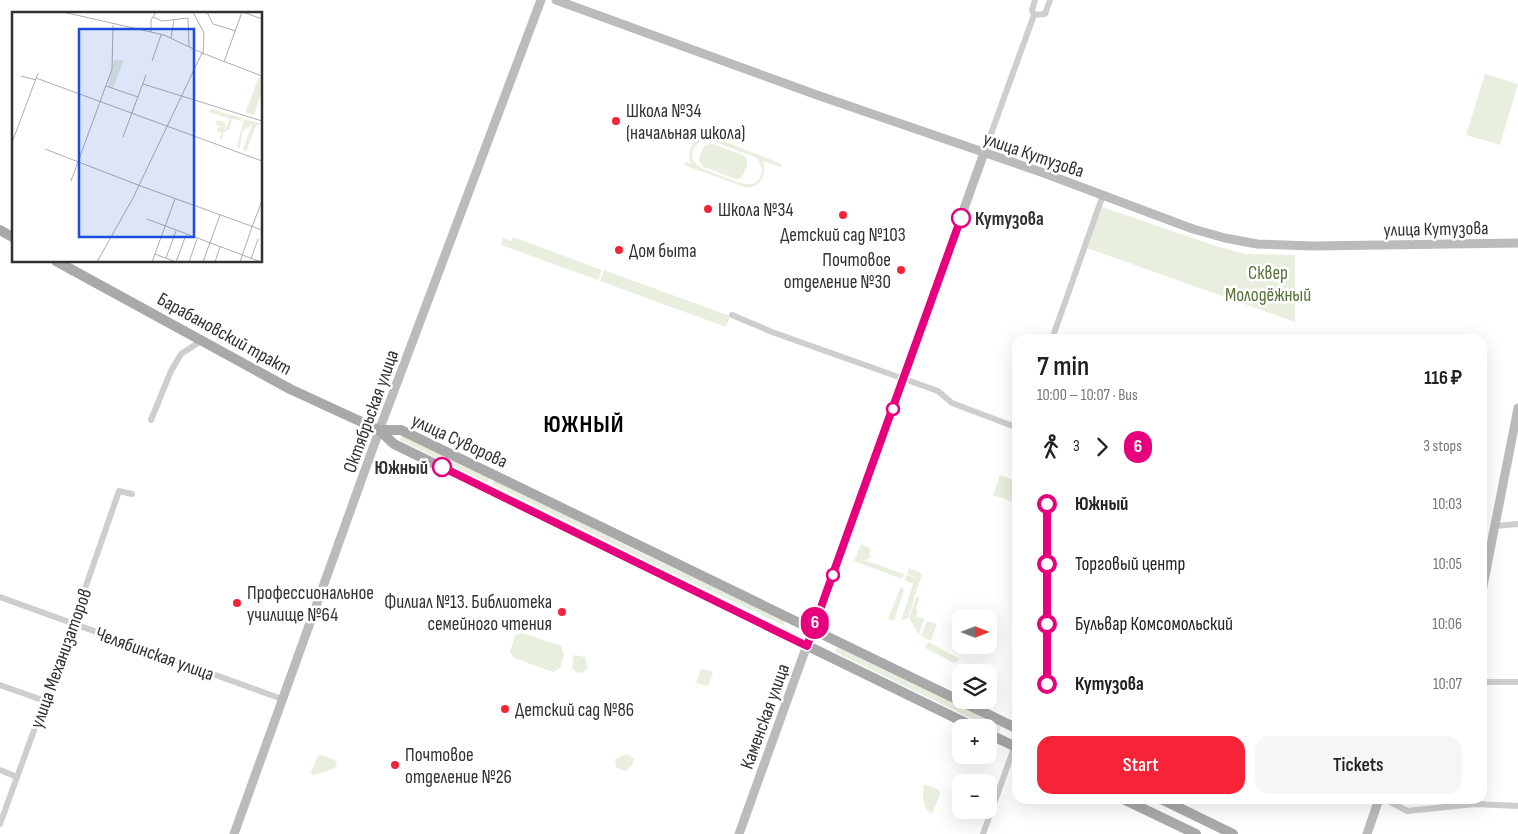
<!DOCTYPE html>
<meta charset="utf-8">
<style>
body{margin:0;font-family:"Sofia Sans Condensed",sans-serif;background:#f6f6f6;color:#202124;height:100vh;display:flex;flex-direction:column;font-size:19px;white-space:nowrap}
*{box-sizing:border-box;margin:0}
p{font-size:16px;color:#757577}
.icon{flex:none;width:28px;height:28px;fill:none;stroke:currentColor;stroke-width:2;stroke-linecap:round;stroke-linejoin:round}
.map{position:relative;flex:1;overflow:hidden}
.details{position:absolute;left:1012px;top:334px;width:475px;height:470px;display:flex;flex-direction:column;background:#fff;border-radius:15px;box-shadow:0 5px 20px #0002}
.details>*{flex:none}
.badge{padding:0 10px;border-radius:16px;font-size:18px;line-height:32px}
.needle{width:32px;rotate:90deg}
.controls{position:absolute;left:952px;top:609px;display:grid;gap:10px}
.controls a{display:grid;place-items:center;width:45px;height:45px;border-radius:10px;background:#fff;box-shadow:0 5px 20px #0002;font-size:25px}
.map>.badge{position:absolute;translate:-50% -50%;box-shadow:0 0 0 2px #fff}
.legs{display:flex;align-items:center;gap:8px;height:55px;padding:0 25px;font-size:16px}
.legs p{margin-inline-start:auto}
.overview{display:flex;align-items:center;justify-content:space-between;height:85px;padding:0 25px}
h1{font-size:28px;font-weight:600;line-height:38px}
.primary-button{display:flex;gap:10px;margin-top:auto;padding:10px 25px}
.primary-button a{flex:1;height:58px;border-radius:15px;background:#f72437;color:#fff;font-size:20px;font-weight:600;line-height:58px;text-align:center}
.primary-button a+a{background:#f6f6f6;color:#202124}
ul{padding:0 25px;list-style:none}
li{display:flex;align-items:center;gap:18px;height:60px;font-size:19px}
li i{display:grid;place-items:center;width:8px;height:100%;margin:0 6px;background:currentColor}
li i::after{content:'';width:12px;height:12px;margin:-6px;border:4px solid;border-radius:50%;background:#fff}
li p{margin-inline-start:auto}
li:first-child i{background:linear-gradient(#0000 50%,currentColor 0)}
li:last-child i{background:linear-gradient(currentColor 50%,#0000 0)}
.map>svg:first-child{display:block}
.green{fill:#e8efde;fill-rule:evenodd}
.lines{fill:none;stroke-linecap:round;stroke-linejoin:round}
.street{stroke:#cecece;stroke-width:6}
.secondary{stroke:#bbb;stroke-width:9}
.primary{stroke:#a9a9a9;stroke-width:10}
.line-1-casing{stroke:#fff;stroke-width:11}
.line-1{stroke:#e6007e;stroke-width:8}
.poi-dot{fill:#f72437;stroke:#fff;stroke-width:2}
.stop-1-dot{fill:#fff;stroke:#e6007e;stroke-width:2.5}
.labels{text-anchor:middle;stroke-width:5;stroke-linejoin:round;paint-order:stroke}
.poi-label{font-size:19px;fill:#313131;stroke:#fff;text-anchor:start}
.street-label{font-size:19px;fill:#313131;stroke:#fff}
.stop-label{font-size:19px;font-weight:bold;fill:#313131;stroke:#fff;text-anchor:start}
.park-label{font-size:19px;fill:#557239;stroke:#fff}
.district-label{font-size:24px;font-weight:bold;letter-spacing:1px;fill:#000;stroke:#fff}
.inset-road{fill:none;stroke:#adadad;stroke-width:1}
.view{fill:#1d4ed8;fill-opacity:0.15;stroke:#1d4ed8;stroke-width:2.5}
.inset-edge{fill:none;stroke:#313131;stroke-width:2.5}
</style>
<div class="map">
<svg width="1518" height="834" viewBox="0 0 1518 834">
<rect width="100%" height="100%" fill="#fff"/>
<g class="green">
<polygon points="1485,74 1518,84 1500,145 1466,135"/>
<path d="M688,127l94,37 -1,3 -18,-6c4,13 -1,25 -16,27l-63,-23 1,-3 6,2c-4,-12 -1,-21 11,-27l-16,-6zM704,140h6l47,18 5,10c-1,28 -29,12 -43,7 -7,-3 -17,-5 -22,-10 -10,-8 -3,-21 7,-25z"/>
<path d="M710,143l35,13c5,6 0,16 -4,22l-5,1 -32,-12 -4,-4 -1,-4 5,-13z"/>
<polygon points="1102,207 1213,245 1245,254 1295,255 1295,322 1087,248"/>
<polygon points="513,237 602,270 598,280 501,245 503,238 511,241"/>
<polygon points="604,270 730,316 726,327 600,281"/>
<polygon points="402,435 490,477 487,483 400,440"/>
<polygon points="1000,475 1017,481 1017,497 1016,503 993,495"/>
<polygon points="494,479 631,548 785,621 783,625 663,569 492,484"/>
<polygon points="861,544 871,549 869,555 872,556 867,560 864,560 904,574 902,579 854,561"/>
<polygon points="909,568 922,574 908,618 901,621 913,584 905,580 906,575 919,579 907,574"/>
<polygon points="901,587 904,590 894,621 888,619"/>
<polygon points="917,596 919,598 916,609 918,610 916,616 924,619 919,634 909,618"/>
<polygon points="927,621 937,624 931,641 921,636"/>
<polygon points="523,633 561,646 564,654 560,668 553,672 514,658 510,652 515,635"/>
<polygon points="928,642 960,659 954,663 925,648"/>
<polygon points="837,647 1001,727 999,732 835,652"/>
<polygon points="574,655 585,657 588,668 582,673 576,672 572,668"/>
<polygon points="701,668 713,672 708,686 696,683"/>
<polygon points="320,754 337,761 335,768 315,775 310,774 317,758"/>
<polygon points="626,754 634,759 632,766 624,771 616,767 615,759"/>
<path d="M924,784l15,6 1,5 -8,19c-11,-7 -9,-19 -8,-30z"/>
</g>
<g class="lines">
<g class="street">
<polyline points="1034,15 1045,14 1050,0"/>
<polyline points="984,153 1034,15 1032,10 1035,0"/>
<polyline points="732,315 772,332 938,391 952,403 1018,428"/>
<polyline points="1052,339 1103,195"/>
<polyline points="151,420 171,371 181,354 201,341"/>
<polyline points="1495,526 1518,524"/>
<polyline points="0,597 282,699"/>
<polyline points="1482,682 1518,682"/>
<polyline points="0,685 45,701"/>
<polyline points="0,770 17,777"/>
<polyline points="1385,799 1407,811 1475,804 1518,806"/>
<polyline points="0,824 73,623 119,491 132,494"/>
<polyline points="983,834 1018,737"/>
</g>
<g class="secondary">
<polyline points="556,0 817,95 1041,172 1193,229 1225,238 1257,244 1313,246 1518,243"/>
<polyline points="1482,591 1518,408"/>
<polyline points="234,834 383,420 541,0"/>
<polyline points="739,834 984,153"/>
<polyline points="1367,834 1379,799"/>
</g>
<g class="primary">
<polyline points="0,230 14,238"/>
<polyline points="56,261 290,389 379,430 401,430 1018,729"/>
<polyline points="379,430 394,444 976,728"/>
<polyline points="989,734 1018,748"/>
<polyline points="1123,799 1196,834"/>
<polyline points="1161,799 1233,834"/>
</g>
</g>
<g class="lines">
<defs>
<polyline id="line-1" points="442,467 807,646 961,218"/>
</defs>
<use href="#line-1" class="line-1-casing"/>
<use href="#line-1" class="line-1"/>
</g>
<g class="poi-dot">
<circle cx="616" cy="121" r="5"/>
<circle cx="708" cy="209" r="5"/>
<circle cx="843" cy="215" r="5"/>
<circle cx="619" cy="250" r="5"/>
<circle cx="901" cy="270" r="5"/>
<circle cx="237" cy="603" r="5"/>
<circle cx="562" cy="612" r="5"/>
<circle cx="505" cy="709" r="5"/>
<circle cx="395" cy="765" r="5"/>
</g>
<g class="stop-1-dot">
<circle cx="961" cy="218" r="9"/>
<circle cx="893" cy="409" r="6"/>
<circle cx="442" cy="467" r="9"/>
<circle cx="833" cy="575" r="6"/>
</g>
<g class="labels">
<g class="poi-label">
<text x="626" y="117">Школа №34<tspan x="626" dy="22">(начальная школа)</tspan></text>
<text x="718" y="216">Школа №34</text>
<text x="843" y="241" text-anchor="middle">Детский сад №103</text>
<text x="629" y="257">Дом быта</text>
<text x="891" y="266" text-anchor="end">Почтовое<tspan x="891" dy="22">отделение №30</tspan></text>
<text x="247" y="599">Профессиональное<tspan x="247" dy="22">училище №64</tspan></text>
<text x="552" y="608" text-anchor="end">Филиал №13. Библиотека<tspan x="552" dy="22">семейного чтения</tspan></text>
<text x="515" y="716">Детский сад №86</text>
<text x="405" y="761">Почтовое<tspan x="405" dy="22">отделение №26</tspan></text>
</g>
<g class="street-label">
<text transform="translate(1034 154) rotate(19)" y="7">улица Кутузова</text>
<text transform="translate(1436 228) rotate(-1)" y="7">улица Кутузова</text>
<text transform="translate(225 333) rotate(29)" y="7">Барабановский тракт</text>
<text transform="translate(370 411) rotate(-70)" y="7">Октябрьская улица</text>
<text transform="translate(460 440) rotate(25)" y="7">улица Суворова</text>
<text transform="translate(155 653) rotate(20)" y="7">Челябинская улица</text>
<text transform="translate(60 658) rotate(-70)" y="7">улица Механизаторов</text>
<text transform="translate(764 716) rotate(-70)" y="7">Каменская улица</text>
</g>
<g class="stop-label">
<text x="975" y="225">Кутузова</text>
<text x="428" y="474" text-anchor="end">Южный</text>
</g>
<g class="park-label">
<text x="1268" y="279">Сквер<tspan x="1268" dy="22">Молодёжный</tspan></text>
</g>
<g class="district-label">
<text x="584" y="432">ЮЖНЫЙ</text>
</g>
</g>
<g transform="translate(12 12)">
<rect width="250" height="250" fill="#fff"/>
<path d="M102,48h10l-11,28 -5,-2zM247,65l3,1v13l-8,24 -9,-2zM199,97l31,9 -1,3 -9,-2 -2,10 -7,4 -1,7 -3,-2 3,-5 -5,-2 2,-4h5l-9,-2 2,-5 8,3 1,-3 -2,11 6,-12 -21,-7zM232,107l18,5 -6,2 -10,26 -3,-3 9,-25 -10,8 -2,17 -3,-3z" fill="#e8efde"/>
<path class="inset-road" d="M51,0l101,23 38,18M181,0l11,21 -1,22M195,0l6,12 23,7M231,0l19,7M141,5l9,4 26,-3 1,29M139,20v-12l5,-8M159,26l3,-18M190,41l60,23M140,49l9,-26M212,50l18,-50M9,64l15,4M24,66l226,83M131,72l119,37M94,74l32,11M111,125l23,-62M1,128l25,-67M33,137l93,36M59,169l41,-112 1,-44M126,173l124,45M135,207l114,43M240,215l10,-26M143,242l21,8M154,246l10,-27M239,247l7,-20M85,250l36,-64 69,-145M140,250l23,-63M164,250l10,-27M177,250l8,-23M191,250l17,-47M203,250l5,-15M228,250l12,-35"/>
<path class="view" d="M67,17h115v208h-115z"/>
<rect width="250" height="250" class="inset-edge"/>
</g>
</svg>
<div class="controls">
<a><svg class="needle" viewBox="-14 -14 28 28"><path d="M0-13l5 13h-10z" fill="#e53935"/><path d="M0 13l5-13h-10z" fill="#757577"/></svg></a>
<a><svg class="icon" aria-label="layers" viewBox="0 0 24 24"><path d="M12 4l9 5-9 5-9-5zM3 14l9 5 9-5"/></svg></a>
<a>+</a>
<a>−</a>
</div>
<b class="badge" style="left:815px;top:623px;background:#e6007e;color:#fff">6</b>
<section class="details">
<div class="overview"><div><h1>7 min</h1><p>10:00 – 10:07 · Bus</p></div><b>116 ₽</b></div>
<div class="legs"><svg class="icon" aria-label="walk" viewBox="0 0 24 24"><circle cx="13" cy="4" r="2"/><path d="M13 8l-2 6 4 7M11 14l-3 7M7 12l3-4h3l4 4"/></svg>3<svg class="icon" aria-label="forward" viewBox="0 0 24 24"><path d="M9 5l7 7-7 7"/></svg><b class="badge" style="background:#e6007e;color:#fff">6</b><p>3 stops</p></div>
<ul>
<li><i style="color:#e6007e"></i><b>Южный</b><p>10:03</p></li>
<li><i style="color:#e6007e"></i><span>Торговый центр</span><p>10:05</p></li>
<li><i style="color:#e6007e"></i><span>Бульвар Комсомольский</span><p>10:06</p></li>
<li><i style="color:#e6007e"></i><b>Кутузова</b><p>10:07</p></li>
</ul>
<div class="primary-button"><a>Start</a><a>Tickets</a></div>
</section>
</div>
